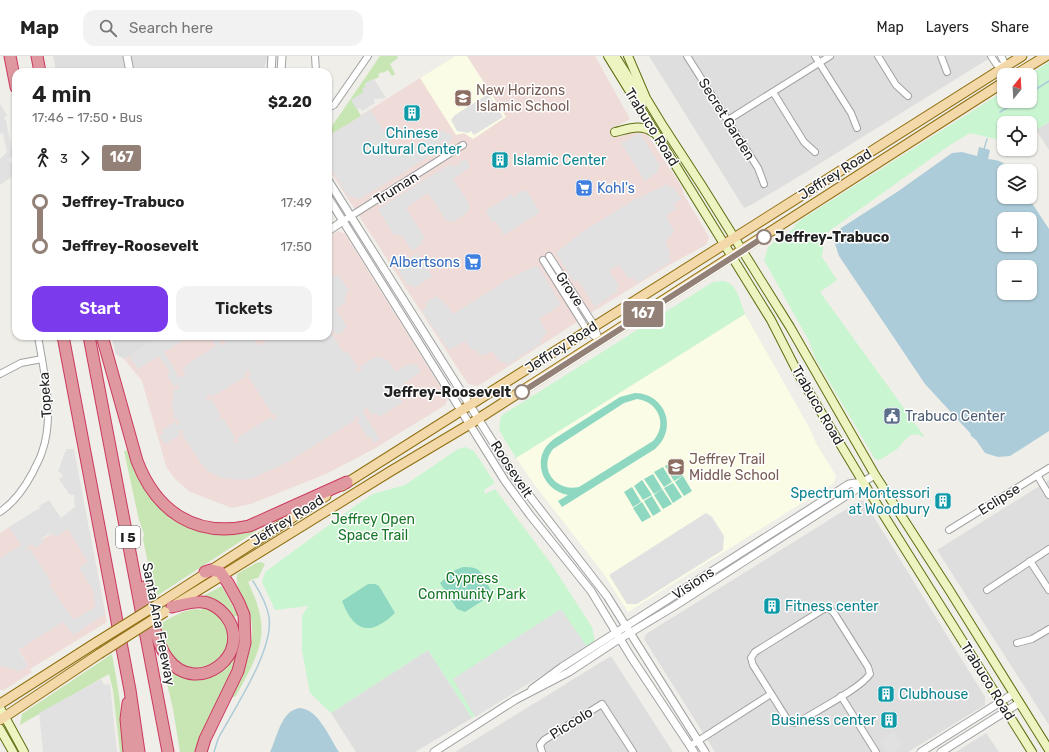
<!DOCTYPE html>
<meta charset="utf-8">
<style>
body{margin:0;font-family:Rubik,sans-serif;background:#f2f2f2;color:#222;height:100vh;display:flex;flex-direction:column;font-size:15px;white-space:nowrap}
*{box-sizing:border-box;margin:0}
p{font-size:13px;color:#767676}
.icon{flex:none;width:22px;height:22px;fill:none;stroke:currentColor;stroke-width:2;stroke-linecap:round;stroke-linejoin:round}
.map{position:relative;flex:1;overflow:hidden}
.panel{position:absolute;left:12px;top:12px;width:320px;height:272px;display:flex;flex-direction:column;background:#fff;border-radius:12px;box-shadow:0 1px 3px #0004}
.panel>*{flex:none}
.badge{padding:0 8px;border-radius:3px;font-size:14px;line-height:26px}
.needle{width:26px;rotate:18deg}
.controls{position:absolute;left:997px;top:12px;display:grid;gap:8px}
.controls a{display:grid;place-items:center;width:40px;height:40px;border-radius:8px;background:#fff;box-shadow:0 1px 3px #0004;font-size:20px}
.map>.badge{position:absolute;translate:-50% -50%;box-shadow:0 0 0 2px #fff}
.legs{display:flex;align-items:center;gap:6px;height:44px;padding:0 20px;font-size:13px}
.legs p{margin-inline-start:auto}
.summary{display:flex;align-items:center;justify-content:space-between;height:68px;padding:0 20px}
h1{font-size:22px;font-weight:600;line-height:30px}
.action{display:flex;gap:8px;margin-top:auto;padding:8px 20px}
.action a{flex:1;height:46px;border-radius:12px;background:#7c3aed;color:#fff;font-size:16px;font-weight:600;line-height:46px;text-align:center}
.action a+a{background:#f2f2f2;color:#222}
ul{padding:0 20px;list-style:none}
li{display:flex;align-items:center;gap:14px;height:44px;font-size:15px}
li i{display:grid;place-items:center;width:6px;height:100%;margin:0 5px;background:currentColor}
li i::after{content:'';width:10px;height:10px;margin:-5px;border:3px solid;border-radius:50%;background:#fff}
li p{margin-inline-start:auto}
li:first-child i{background:linear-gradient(#0000 50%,currentColor 0)}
li:last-child i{background:linear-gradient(currentColor 50%,#0000 0)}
header{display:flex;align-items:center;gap:24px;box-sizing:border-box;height:56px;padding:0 20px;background:#fff;border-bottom:1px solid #e0e0e0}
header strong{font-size:19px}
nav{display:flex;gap:22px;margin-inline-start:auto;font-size:14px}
.search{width:280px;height:36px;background:#f2f2f2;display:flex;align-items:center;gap:10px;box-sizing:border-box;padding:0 14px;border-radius:12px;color:#767676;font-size:15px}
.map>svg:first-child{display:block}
.residential{fill:#dfdede}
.commercial{fill:#efdcd9}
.education{fill:#fafce5}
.grass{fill:#c8e5b4}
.park{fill:#caf5d1}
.pitch{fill:#8ed7c1;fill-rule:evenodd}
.parking{fill:#e1e1e1;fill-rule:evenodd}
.water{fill:#adccd9;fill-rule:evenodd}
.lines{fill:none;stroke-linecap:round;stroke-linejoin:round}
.stream{stroke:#adccd9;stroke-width:1.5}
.minor-casing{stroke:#a2a2a2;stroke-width:8}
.tertiary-casing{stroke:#a2a2a2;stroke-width:9}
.secondary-casing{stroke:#5d6f10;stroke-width:10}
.primary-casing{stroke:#8e6e0f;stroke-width:11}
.motorway-casing{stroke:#ca395f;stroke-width:13}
.minor{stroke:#fff;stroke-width:6}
.tertiary{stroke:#fff;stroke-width:7}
.secondary{stroke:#edf4c2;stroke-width:8}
.primary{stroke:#f3d9aa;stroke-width:9}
.motorway{stroke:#df98a0;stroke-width:11}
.primary-bridge-casing{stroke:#8e6e0f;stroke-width:11;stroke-linecap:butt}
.primary-bridge{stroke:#f3d9aa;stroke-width:9}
.line-1-casing{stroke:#fff;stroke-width:9}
.line-1{stroke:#938177;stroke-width:6}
.stop-1-dot{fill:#fff;stroke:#938177;stroke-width:2}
.labels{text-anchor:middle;stroke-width:3;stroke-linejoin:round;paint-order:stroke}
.shield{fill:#fff;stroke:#646464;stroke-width:1}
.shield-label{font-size:13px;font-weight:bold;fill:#212121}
.education-label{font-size:14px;fill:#785e54;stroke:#fff;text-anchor:start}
.street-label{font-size:14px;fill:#212121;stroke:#fff}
.culture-label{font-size:14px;fill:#0d838f;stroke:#fff;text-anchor:start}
.shop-label{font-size:14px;fill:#366cbe;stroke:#fff;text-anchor:start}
.stop-label{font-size:14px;font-weight:bold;fill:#212121;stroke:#fff;text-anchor:start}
.service-label{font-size:14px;fill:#4e5e75;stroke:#fff;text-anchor:start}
.park-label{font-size:14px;fill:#177627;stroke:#fff}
</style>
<header>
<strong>Map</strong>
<div class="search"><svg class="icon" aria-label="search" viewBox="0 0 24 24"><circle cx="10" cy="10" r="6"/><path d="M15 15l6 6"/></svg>Search here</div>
<nav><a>Map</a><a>Layers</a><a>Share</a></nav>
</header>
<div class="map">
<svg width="1049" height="696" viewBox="0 0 1049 696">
<rect width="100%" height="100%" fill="#f0eee8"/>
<g class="residential">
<polygon points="53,0 267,0 267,3 263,16 56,16"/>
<polygon points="649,0 993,0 803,118 751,149 744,152"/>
<polygon points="1049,66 1049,94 1036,74"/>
<polygon points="111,280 162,280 124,303 116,298"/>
<polygon points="1049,424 1049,669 937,494"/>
<polygon points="861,444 864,445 985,641 985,649 908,696 715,696 644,583 646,578"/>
<polygon points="428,594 472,662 415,696 356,696 331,657"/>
<polygon points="611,600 673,696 455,696"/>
<polygon points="986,677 999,696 956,696"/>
</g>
<g class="commercial">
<polygon points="455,0 595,0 630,63 616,71 629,68 641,69 682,131 684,139 709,181 706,189 669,209 594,255 478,330 468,328 328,112 328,80"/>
<polygon points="338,175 345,178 448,343 445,349 374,393 326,418 251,448 232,452 190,436 174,422 166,410 142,325 124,303 162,280 328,280 328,181"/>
<polygon points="81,461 90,477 107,566 30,613 32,616 4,634 0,634 0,595 12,588 30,612 0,565 0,477 17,466 32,489"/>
</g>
<g class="education">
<polygon points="455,0 467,0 506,61 473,83 464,77 456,79 420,22"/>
<polygon points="745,258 810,373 816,387 836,420 834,427 628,556 603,517 534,428 516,402"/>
</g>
<g class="grass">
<polygon points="380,0 397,0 398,2 390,8 395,18 392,20 388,14 383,17 382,16 378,18 379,21 365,28 366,30 364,36 352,44 361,60 328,80 328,76"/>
<polygon points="130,394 142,429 155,446 172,461 258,474 155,541 143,483 144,478 139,464 124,395"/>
<path d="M261,506l4,2 -7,14 -5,1 -5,3c25,52 12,68 -12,114l-5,2c12,-28 28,-55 18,-86 -5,-13 -14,-23 -12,-38l19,-11z"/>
<polygon points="222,530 238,560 232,561 204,542 205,539"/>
<path d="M203,551c9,2 16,8 21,17 21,42 -50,74 -65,0 13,-6 29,-18 43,-14z"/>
<path d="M236,596l4,2 -43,98h-17l-7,-43 -12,-51c7,2 11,12 18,17 22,14 46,-4 57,-23z"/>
<polygon points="112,598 119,639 125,696 120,696 113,634 109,618 20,669 22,658"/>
</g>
<g class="park">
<path d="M1049,6v60l-19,12v-11h-26v18l-34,-8 -20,12 -125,89 -3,23 15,23 -17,12 104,144 -1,1c-14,-8 -17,4 -26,12 -5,4 -12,7 -17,11l-5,-1 -60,-101 -6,-17 -45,-81 4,-13 27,-20v-2l7,-6 202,-128v10h26l-1,-26z"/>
<path d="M724,225c14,4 16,20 21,33l-229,144 -17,-28 2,-14 212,-134z"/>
<polygon points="465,391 474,395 495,427 484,434 485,438 495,433 552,509 592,571 595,585 472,662 428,594 331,657 310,637 302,595 302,560 308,550 275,554 262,526 265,516 359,447 373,438 405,429 458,393"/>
</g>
<g class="pitch">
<path d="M635,337c31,1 43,36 20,56l-93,58 -4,-6 10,-6c-27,-5 -38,-39 -14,-56l66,-42zM637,343c22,3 31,26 16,42l-74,46c-24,5 -41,-19 -26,-38l71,-46z"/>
<polygon points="673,405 683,420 674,425 665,410"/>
<polygon points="663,411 672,426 664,431 654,416"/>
<polygon points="653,418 662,433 654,438 644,423"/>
<polygon points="683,420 692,435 684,440 675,426"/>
<polygon points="642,424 652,439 643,444 634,430"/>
<polygon points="673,427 682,441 673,447 664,432"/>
<polygon points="632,431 641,446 633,451 624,436"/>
<polygon points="662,433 672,448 663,453 654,439"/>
<polygon points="652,440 661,455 653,460 644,445"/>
<polygon points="642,446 651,461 642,466 633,452"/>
<path d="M463,511c23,-1 21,13 30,27l-28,18 -8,-3 -17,-26 15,-13z"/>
<path d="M368,528h7l4,2 16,27c-25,24 -41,19 -53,-12z"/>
</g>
<g class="parking">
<polygon points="374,23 386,42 374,43 375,47 362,55 360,52 357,54 351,44 364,36 362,33 366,30 365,27"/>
<polygon points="488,38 503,61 474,79 471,75 468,77 457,75 451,64 455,59"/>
<polygon points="0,48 7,59 4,62 6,65 13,98 9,104 16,115 16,118 0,129 0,103 7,96 3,77 0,78"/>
<polygon points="370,54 400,100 443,74 446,77 453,80 449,88 446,84 438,88 441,93 360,143 348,140 328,108 328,81"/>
<polygon points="640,77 660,110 657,112 659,115 645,125 621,87"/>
<polygon points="467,104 470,111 453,123 470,149 468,156 453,166 446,164 428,137 406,152 425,182 422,184 423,187 412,195 402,179 394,179 378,153 450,108 453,111 460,108 460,105"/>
<polygon points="667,128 669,132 673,130 681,143 674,148 676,153 666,160 674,175 672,179 665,186 671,198 669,200 671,205 637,227 635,223 628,222 619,209 609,214 619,230 616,232 618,235 595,251 583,231 578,224 574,226 556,197 582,176 632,145"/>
<polygon points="520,135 527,135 540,156 504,179 495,165 492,166 486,155 511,138 514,142"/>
<polygon points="417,197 432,220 414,232 411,228 408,230 396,210"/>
<polygon points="536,210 540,213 561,248 539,263 547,277 540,284 541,287 507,309 504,305 501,307 492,295 484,299 480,299 475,293 472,295 465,285 449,294 422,255 427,251 425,247 436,240 449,252 453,258 510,222"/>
<polygon points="328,214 330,214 330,218 335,221 338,218 349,235 346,237 345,247 336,253 347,271 340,278 339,277 336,279 328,266 330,262 328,259"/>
<path d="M328,272l16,25 4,-1 10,16 -3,2 1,2 6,-2 -2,-3 13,-9 6,-1 8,3 9,12 14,-9 2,3 4,-2 5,8 -18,12 3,8 -4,1 -2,6 3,2 -1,2 -23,14 -3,-4 -4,2 -5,-7 -3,2v4l16,25 -6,4 -4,-7 -2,2 -11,-17 3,-2 -4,-3 -2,1 1,3 -67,42 -35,16 -12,2 -19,-2 -14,-7 -7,-8 -19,-29 2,-2 -2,-2 -4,1 2,4 -15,9 -5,-8 4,-2 -2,-4 13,-8 2,3 2,-2 -1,-4 -3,1 -3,-15 2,-16 4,1v-4l-1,-2 -3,2 -7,-11 3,-3 -11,-16 -21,13 -9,-13 33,-20h28l-26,16 15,25h4l3,-4 -4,-3 4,-4 10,-8 20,-12 -6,-10h6l5,9h3l2,-1 -2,-3 7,-5h20l7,10 15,-9 3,4 7,-5h45zM249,315l2,3 -3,2 25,39 3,-2v5l-2,2 -3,-3 -34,21 2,3 -4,2 -3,-3 3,-2 -12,-20 -4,2 -1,-2 3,-2 -10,-17 -3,2 -2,-4 4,-3 2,3 34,-21 -2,-3z"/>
<path d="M66,393h8l31,165 -32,21 -10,-13 -45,28 10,16 -10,6 -2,-2 -16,-4v-108l21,-13 -12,-18 31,-19 -1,-2 10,-6 12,18 14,-11 -1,-12h-4l-11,-16 4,-3 -3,-4h-2l7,-20h1zM68,473l20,33 -9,6 14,21 2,15v3l-21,13 -25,-35 3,-2 -22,-34 -4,2 2,-5 4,-2 3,4 9,-6 -2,-4 9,-5 4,4z"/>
<polygon points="706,457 712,461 724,480 723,494 637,548 627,548 609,519"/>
<polygon points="561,553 587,591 475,661 453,623"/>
<polygon points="101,623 104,629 110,628 117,696 43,696 39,657"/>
<polygon points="894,676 902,689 894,696 887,696 880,685"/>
</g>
<g class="water">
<path d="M979,91l11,3 -2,9c10,1 18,3 23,12h-7v26h24l21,32v202l-39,25 -12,1 -13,-4 -9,-13 -6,-5 1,-1 -46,-50 -86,-128 -5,-15 -4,-2v-3l6,-2 5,-6 56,-36 55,-39 10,-1 15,4zM1004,163h26v26h-26zM1004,211h26v26h-26z"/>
<path d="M300,652c19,2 29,29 39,44h-69c7,-14 11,-42 30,-44z"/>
</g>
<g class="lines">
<g class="stream">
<polyline points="1030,37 1049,25"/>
<polyline points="1000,56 1018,45"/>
<polyline points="984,93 987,83"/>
<path d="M214,696l4,-13c16,-30 56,-89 51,-122 -2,-13 -9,-25 -16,-36"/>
</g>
<defs>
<g id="minor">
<polyline points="315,0 316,16"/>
<polyline points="687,0 758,112 764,128"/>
<polyline points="815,0 851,57 857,72"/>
<polyline points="878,0 896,29 908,40"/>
<polyline points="941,0 947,16"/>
<polyline points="991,0 997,9 1005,11"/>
<polyline points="1001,0 1011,19"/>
<polyline points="773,36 804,86 815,96"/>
<polyline points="328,52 334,49 368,0"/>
<polyline points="728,64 830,0"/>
<polyline points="343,165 463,89"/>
<polyline points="549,200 594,269 599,284"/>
<polyline points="543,204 587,274 600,285"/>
<polyline points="0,318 21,307 42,303"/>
<polyline points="1037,419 1049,439"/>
<path d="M0,456c15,-10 25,-25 33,-40 3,-7 7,-13 9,-20 13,-36 2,-79 -4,-116"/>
<polyline points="949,474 1049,412"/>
<polyline points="1030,505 1049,534"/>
<polyline points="987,534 1049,493"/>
<path d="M828,552l6,5 34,54 2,7c-9,14 -54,37 -71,48l-7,1 -5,-4 -34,-54 -2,-7 4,-6 67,-42z"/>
<polyline points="1017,587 1032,583 1049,573"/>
<polyline points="841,640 876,696"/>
<polyline points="690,690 771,638"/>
<polyline points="542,696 540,689 544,684 602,648 633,696"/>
</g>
<g id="tertiary">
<polyline points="127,0 130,16"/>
<polyline points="271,16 272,0"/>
<polyline points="281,16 282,0"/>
<polyline points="328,124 515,421 607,540 705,696"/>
<polyline points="328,141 505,425 530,459 591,535 631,601 694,696"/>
<polyline points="328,175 343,165"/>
<polyline points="532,633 562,611 849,428 863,426"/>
<polyline points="434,696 515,644 569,616 613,587 673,551 855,434 863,426 875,419"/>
<polyline points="921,696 1013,638"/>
<polyline points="941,696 1019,647"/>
</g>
<g id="secondary">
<polyline points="608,0 771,264 800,321 863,426 1032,696"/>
<polyline points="615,0 643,44"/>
<polyline points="628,0 646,42 663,70 702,130 790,271 875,419 948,532 1049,694"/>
<path d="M615,76c13,-3 27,-9 39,1"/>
<polyline points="0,652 24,696"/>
<polyline points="0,673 13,696"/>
</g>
<g id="primary">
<polyline points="1015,19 1046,0"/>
<polyline points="342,430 1022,0"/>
<polyline points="163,545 326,440"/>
<polyline points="176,548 391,415 470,368 1004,26"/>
<polyline points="0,648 97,586"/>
<polyline points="0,664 99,598"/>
</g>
<g id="motorway">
<polyline points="10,0 16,31"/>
<polyline points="37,0 40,16"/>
<polyline points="63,280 130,634 139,696"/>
<polyline points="89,280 168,696"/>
<path d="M102,280l35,125c19,50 58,77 112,65l98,-44"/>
<path d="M144,531c6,21 11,55 24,72 29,39 88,-6 57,-44 -6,-7 -15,-13 -23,-13 -10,-1 -21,3 -30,5"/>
<polyline points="128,647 126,663 129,696"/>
<polyline points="201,696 205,683 238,615 245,587 244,559 239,547 228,527 220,516 211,514 205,516"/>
</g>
</defs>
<use href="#minor" class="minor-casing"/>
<use href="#tertiary" class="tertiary-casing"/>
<use href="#secondary" class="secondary-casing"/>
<use href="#primary" class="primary-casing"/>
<use href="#motorway" class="motorway-casing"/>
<use href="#minor" class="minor"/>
<use href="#tertiary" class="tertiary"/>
<use href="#secondary" class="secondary"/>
<use href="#primary" class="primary"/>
<use href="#motorway" class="motorway"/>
<defs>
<g id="primary-bridge">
<polyline points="97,586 163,545"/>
<polyline points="99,598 165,556"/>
</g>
</defs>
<use href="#primary-bridge" class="primary-bridge-casing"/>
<use href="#primary-bridge" class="primary-bridge"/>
</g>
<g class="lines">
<defs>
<polyline id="line-1" points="522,336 764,181"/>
</defs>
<use href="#line-1" class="line-1-casing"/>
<use href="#line-1" class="line-1"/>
</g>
<defs>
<symbol id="school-square" viewBox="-11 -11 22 22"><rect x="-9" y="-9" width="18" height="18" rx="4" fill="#8d6e63" stroke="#fff"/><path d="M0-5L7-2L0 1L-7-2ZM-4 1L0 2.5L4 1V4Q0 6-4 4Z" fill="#fff"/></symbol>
<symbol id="building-square" viewBox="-11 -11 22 22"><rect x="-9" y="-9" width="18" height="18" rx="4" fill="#0f9aa8" stroke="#fff"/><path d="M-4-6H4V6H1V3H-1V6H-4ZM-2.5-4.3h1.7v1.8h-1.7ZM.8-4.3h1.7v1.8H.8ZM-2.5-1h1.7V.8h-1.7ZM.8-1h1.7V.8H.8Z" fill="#fff"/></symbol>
<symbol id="supermarket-square" viewBox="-11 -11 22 22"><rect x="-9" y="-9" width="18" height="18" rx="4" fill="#3f7fe0" stroke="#fff"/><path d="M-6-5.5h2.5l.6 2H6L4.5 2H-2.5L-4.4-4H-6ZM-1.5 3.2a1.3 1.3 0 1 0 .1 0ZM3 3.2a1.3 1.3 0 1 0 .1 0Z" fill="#fff"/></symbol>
<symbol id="civic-square" viewBox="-11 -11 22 22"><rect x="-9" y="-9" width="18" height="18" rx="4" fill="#5c6f8a" stroke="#fff"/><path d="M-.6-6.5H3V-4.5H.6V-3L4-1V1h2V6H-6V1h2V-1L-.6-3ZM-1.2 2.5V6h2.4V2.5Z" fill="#fff"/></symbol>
</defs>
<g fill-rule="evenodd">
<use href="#school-square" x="453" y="32" width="20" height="20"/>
<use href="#building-square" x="402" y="47" width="20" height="20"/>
<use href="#building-square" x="490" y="94" width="20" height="20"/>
<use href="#supermarket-square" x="574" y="122" width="20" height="20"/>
<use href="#supermarket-square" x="463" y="196" width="20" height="20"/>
<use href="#civic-square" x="882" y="350" width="20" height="20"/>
<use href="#school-square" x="666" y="401" width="20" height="20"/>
<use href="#building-square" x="933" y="435" width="20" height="20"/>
<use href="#building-square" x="762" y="540" width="20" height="20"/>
<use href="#building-square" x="876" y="628" width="20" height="20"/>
<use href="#building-square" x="879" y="654" width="20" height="20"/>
</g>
<g class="stop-1-dot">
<circle cx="764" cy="181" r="7"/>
<circle cx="522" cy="336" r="7"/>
</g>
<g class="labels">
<rect class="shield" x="116" y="470" width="24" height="22" rx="3"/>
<g class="shield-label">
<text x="128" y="486">I 5</text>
</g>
<g class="education-label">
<text x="476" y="39">New Horizons<tspan x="476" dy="16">Islamic School</tspan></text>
<text x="689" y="408">Jeffrey Trail<tspan x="689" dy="16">Middle School</tspan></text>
</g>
<g class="street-label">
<text transform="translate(727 63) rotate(58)" y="5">Secret Garden</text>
<text transform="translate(652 71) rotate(58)" y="5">Trabuco Road</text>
<text transform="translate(835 118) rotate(-32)" y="5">Jeffrey Road</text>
<text transform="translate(396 132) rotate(-32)" y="5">Truman</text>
<text transform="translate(570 233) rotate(56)" y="5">Grove</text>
<text transform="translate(561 291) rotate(-33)" y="5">Jeffrey Road</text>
<text transform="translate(45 339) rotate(-94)" y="5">Topeka</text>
<text transform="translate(818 349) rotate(60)" y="5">Trabuco Road</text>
<text transform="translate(512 413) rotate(57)" y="5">Roosevelt</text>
<text transform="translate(999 443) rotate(-32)" y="5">Eclipse</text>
<text transform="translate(287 464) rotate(-32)" y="5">Jeffrey Road</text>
<text transform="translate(693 527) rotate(-33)" y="5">Visions</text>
<text transform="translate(159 568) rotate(79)" y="5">Santa Ana Freeway</text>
<text transform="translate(988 625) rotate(58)" y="5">Trabuco Road</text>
<text transform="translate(571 667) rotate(-32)" y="5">Piccolo</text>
</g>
<g class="culture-label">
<text x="412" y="82" text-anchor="middle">Chinese<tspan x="412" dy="16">Cultural Center</tspan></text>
<text x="513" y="109">Islamic Center</text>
<text x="930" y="442" text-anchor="end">Spectrum Montessori<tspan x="930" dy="16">at Woodbury</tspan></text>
<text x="785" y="555">Fitness center</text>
<text x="899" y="643">Clubhouse</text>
<text x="876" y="669" text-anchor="end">Business center</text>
</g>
<g class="shop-label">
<text x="597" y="137">Kohl's</text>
<text x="460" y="211" text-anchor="end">Albertsons</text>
</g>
<g class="stop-label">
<text x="775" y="186">Jeffrey-Trabuco</text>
<text x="511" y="341" text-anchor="end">Jeffrey-Roosevelt</text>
</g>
<g class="service-label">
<text x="905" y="365">Trabuco Center</text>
</g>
<g class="park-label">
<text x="373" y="468">Jeffrey Open<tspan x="373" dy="16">Space Trail</tspan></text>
<text x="472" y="527">Cypress<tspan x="472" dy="16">Community Park</tspan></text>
</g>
</g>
</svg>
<div class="controls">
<a><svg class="needle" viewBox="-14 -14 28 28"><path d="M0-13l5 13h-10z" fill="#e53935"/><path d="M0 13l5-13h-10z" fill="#767676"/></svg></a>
<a><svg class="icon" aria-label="locate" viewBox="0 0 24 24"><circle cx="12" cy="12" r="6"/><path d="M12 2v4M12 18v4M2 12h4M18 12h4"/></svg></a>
<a><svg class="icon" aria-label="layers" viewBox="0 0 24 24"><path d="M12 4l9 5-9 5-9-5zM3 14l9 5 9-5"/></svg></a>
<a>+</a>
<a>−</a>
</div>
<b class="badge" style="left:643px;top:258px;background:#938177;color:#fff">167</b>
<section class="panel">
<div class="summary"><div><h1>4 min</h1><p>17:46 – 17:50 · Bus</p></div><b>$2.20</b></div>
<div class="legs"><svg class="icon" aria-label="walk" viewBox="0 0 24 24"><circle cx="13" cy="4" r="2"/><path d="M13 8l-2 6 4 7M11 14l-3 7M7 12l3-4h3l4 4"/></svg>3<svg class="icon" aria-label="forward" viewBox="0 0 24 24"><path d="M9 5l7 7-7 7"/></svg><b class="badge" style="background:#938177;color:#fff">167</b></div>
<ul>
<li><i style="color:#938177"></i><b>Jeffrey-Trabuco</b><p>17:49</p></li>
<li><i style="color:#938177"></i><b>Jeffrey-Roosevelt</b><p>17:50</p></li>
</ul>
<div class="action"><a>Start</a><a>Tickets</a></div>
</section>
</div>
